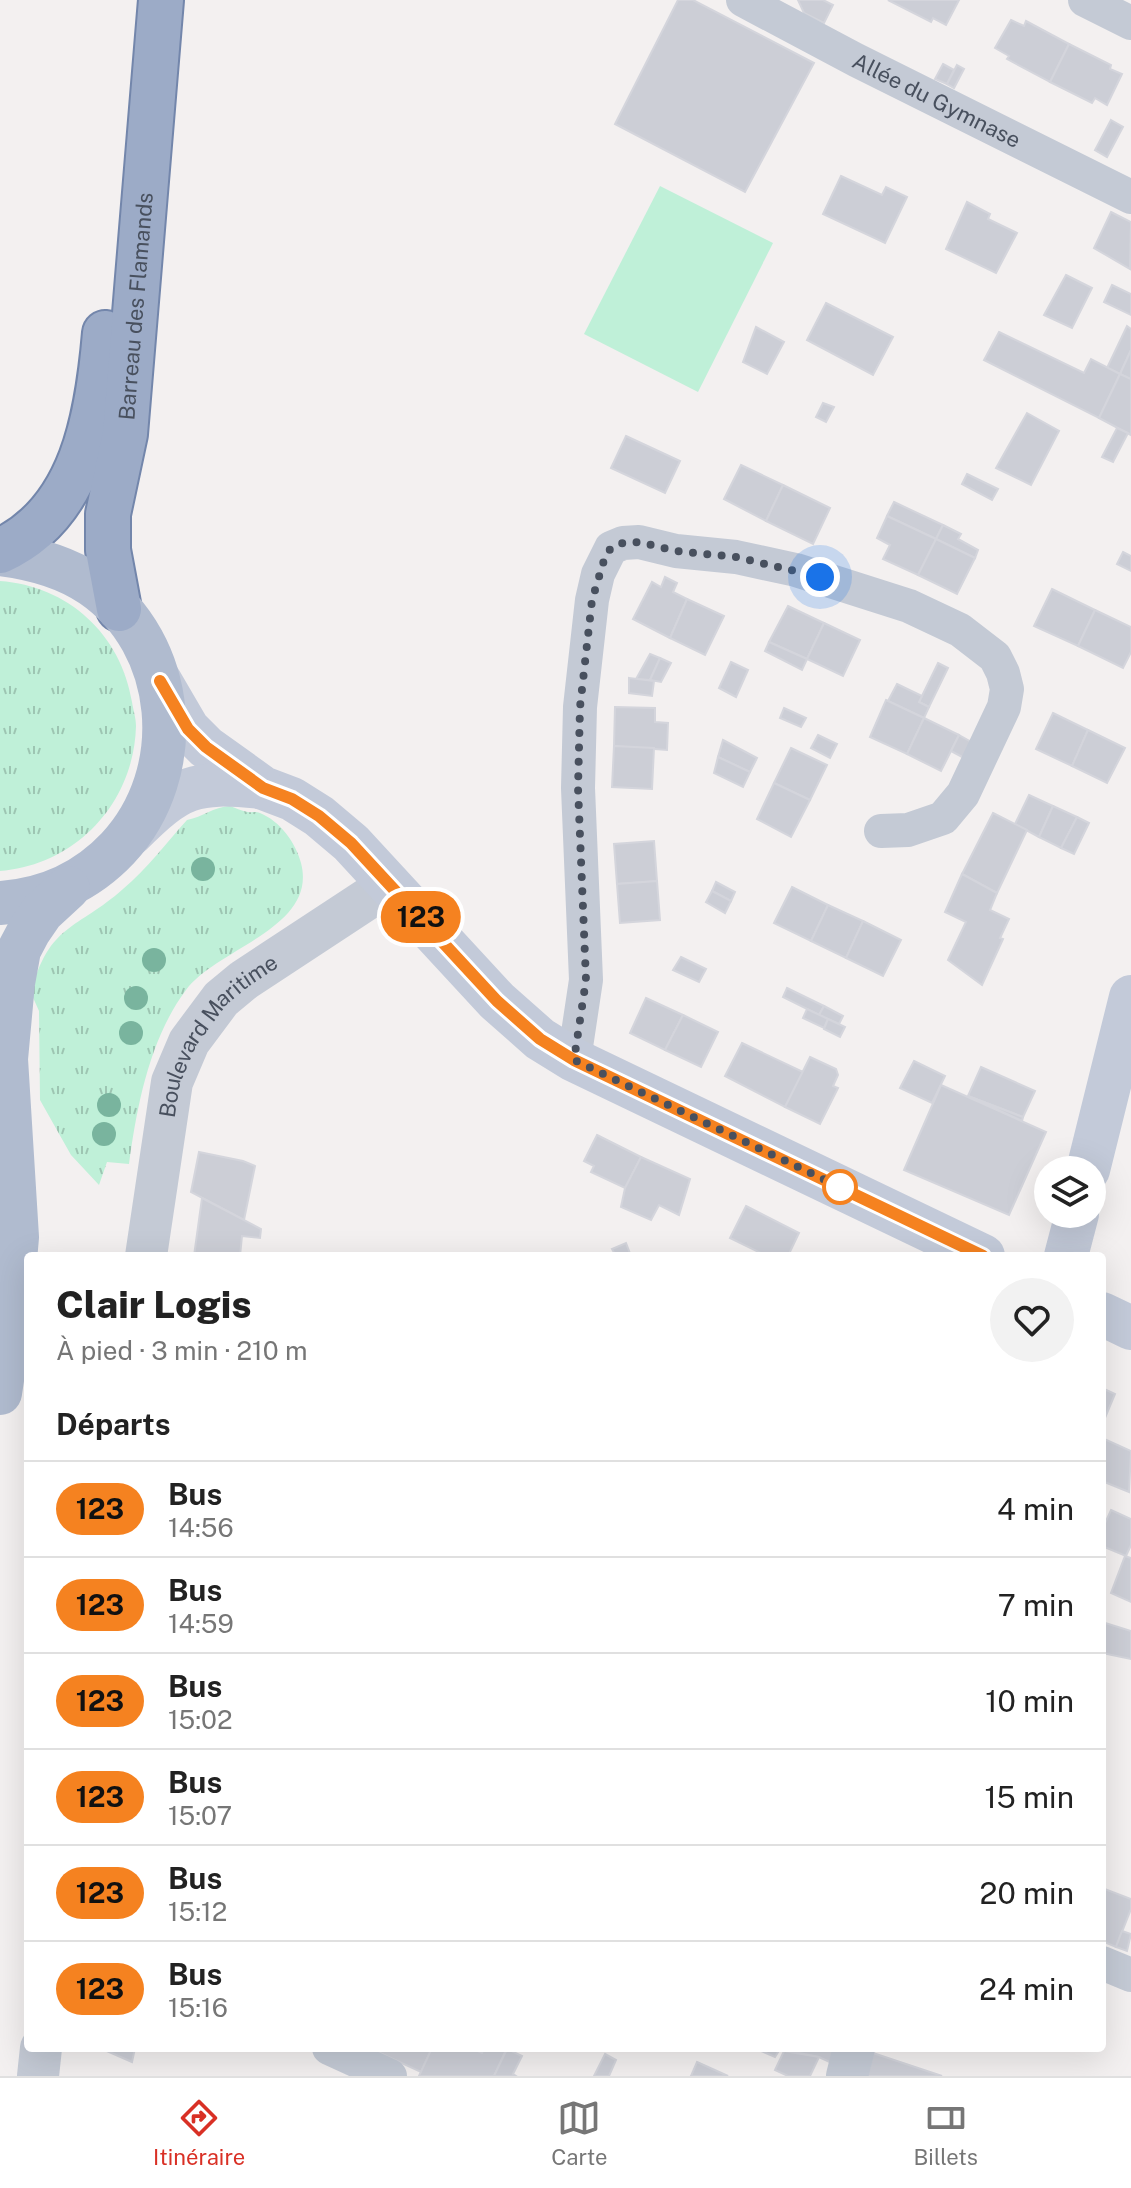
<!DOCTYPE html>
<html lang="fr">
<meta charset="utf-8">
<style>
body{margin:0;font-family:"Public Sans",sans-serif;background:#f2f2f2;color:#222;height:100vh;display:flex;flex-direction:column;font-size:30px;white-space:nowrap}
*{box-sizing:border-box;margin:0}
p{font-size:26px;color:#767676}
.icon{flex:none;width:44px;height:44px;fill:none;stroke:currentColor;stroke-width:2;stroke-linecap:round;stroke-linejoin:round}
.map{position:relative;flex:1;overflow:hidden}
.side{position:absolute;left:24px;top:1252px;width:1082px;height:800px;display:flex;flex-direction:column;background:#fff;border-radius:8px;box-shadow:0 8px 32px #0002}
.side>*{flex:none}
.badge{padding:0 16px;border-radius:26px;font-size:28px;line-height:52px}
.fabs{position:absolute;left:1034px;top:1156px;display:grid;gap:16px}
.fabs a{display:grid;place-items:center;width:72px;height:72px;border-radius:50%;background:#fff;box-shadow:0 8px 32px #0002;font-size:40px}
.you{position:absolute;width:40px;height:40px;margin:-20px;border:6px solid #fff;border-radius:50%;background:#1a73e8;box-shadow:0 0 0 12px #1a73e833}
.map>.badge{position:absolute;translate:-50% -50%;box-shadow:0 0 0 4px #fff}
h2{padding:0 32px;font-size:30px;line-height:72px}
.round{display:grid;place-items:center;flex:none;width:84px;height:84px;border-radius:42px;background:#f2f2f2}
.headline{display:flex;align-items:center;justify-content:space-between;height:136px;padding:0 32px}
h1{font-size:38px;font-weight:800;line-height:60px}
ul{padding:0;list-style:none}
li{display:flex;align-items:center;gap:24px;height:96px;padding:0 32px;border-top:2px solid #e0e0e0}
li div{flex:1}
li b{display:block;font-size:30px}
li em{font-style:normal}
li .badge{min-width:88px;font-weight:700;text-align:center}
.tab-bar{display:flex;justify-content:space-around;align-items:center;height:112px;border-top:2px solid #e0e0e0;background:#fff;font-size:22px;color:#767676}
.tab-bar a{display:grid;justify-items:center;gap:4px}
.tab-bar .current{color:#d93025}
.map>svg:first-child{display:block}
.grass{fill:url(#grass-tufts)}
.pitch{fill:#bff0d8}
.building{fill:#ccced6;stroke:#d4d5dc;stroke-width:2}
.lines{fill:none;stroke-linecap:round;stroke-linejoin:round}
.trunk-casing{stroke:#7386ab;stroke-width:48}
.minor{stroke:#c4cad5;stroke-width:34}
.tertiary{stroke:#c4cad5;stroke-width:42}
.secondary{stroke:#c3cad9;stroke-width:44}
.primary{stroke:#b0bbcf;stroke-width:44}
.trunk{stroke:#9cabc7;stroke-width:44}
.tree{fill:#79b49e}
.line-casing{stroke:#fff;stroke-width:18}
.line{stroke:#f58220;stroke-width:12}
.walk{stroke:#48505e;stroke-width:8;stroke-dasharray:0 14.4}
.stop-dot{fill:#fff;stroke:#f58220;stroke-width:4}
.labels{text-anchor:middle;stroke-width:6;stroke-linejoin:round;paint-order:stroke}
.street-label{font-size:22px;fill:#48505e;stroke:#fff}
</style>
<div class="map">
<svg width="1131" height="2076" viewBox="0 0 1131 2076">
<defs>
<pattern id="grass-tufts" width="24" height="20" patternUnits="userSpaceOnUse" patternTransform="scale(2)"><rect width="24" height="20" fill="#bff0d8"/><path d="M3 7l-1-3M5 7V3M7 7l1-3M15 17l-1-3M17 17v-4M19 17l1-3" fill="none" stroke="#9dc5b2"/></pattern>
</defs>
<rect width="100%" height="100%" fill="#f3f0f0"/>
<g class="grass">
<path d="M0,581c68,5 121,53 132,121 1,7 4,16 4,24 -2,77 -60,139 -136,145z"/>
<path d="M230,806c6,2 12,5 18,6 5,1 6,-1 12,1 20,8 36,30 41,50 17,65 -84,85 -115,127 -36,48 -49,115 -57,174l-22,-2 -8,23 -28,-30 -31,-55 -1,-89 -8,-18c18,-70 46,-63 92,-104 24,-20 43,-46 64,-69 16,-3 26,-13 43,-14z"/>
</g>
<polygon class="pitch" points="660,186 773,243 698,392 584,334"/>
<g class="building">
<polygon points="678,0 693,0 814,63 745,192 615,124"/>
<polygon points="798,0 823,0 833,5 824,23 804,13"/>
<polygon points="888,0 959,0 946,25 933,18 931,22"/>
<polygon points="1011,20 1024,26 1026,21 1069,44 1050,82 1007,59 1009,56 995,48"/>
<polygon points="1069,44 1111,65 1110,69 1122,74 1107,105 1095,98 1092,103 1050,82"/>
<polygon points="943,64 954,70 947,84 935,79"/>
<polygon points="957,65 964,69 954,88 947,84"/>
<polygon points="1111,120 1123,127 1107,157 1095,150"/>
<polygon points="841,176 882,195 886,187 907,197 885,243 823,214"/>
<polygon points="967,202 990,214 988,219 1017,233 996,273 946,249"/>
<polygon points="1111,212 1131,222 1130,269 1094,248"/>
<polygon points="1066,275 1092,288 1072,328 1044,315"/>
<polygon points="1112,285 1131,294 1131,315 1104,302"/>
<polygon points="826,303 893,337 873,375 807,340"/>
<polygon points="1127,326 1131,329 1131,350 1120,374 1107,368"/>
<polygon points="756,327 784,342 767,374 743,362"/>
<polygon points="999,332 1084,373 1091,359 1120,374 1099,418 984,360"/>
<polygon points="1131,350 1131,379 1120,374"/>
<polygon points="1120,374 1131,379 1131,435 1099,418"/>
<polygon points="823,403 834,407 826,422 816,417"/>
<polygon points="1027,413 1059,431 1031,485 996,468"/>
<polygon points="1117,428 1128,433 1113,462 1102,457"/>
<polygon points="626,436 680,461 665,493 611,468"/>
<polygon points="741,465 783,485 766,521 724,499"/>
<polygon points="967,474 998,489 992,500 962,484"/>
<polygon points="783,485 830,508 813,544 766,521"/>
<polygon points="894,502 943,525 936,539 887,516"/>
<polygon points="887,516 936,539 918,575 883,559 890,545 877,538"/>
<polygon points="943,525 961,534 958,539 978,550 975,558 936,539"/>
<polygon points="936,539 975,558 957,594 918,575"/>
<polygon points="1123,552 1131,556 1131,571 1117,564"/>
<polygon points="665,577 677,583 673,592 687,599 670,638 633,619 652,582 661,587"/>
<polygon points="1052,589 1095,610 1078,646 1034,626"/>
<polygon points="687,599 724,616 705,655 670,638"/>
<polygon points="788,606 824,623 807,659 769,642"/>
<polygon points="1095,610 1131,627 1131,652 1123,668 1078,646"/>
<polygon points="824,623 860,640 843,676 807,659"/>
<polygon points="769,642 807,659 802,670 765,651"/>
<polygon points="650,654 660,658 650,680 636,679"/>
<polygon points="660,658 671,663 661,682 650,680"/>
<polygon points="731,662 748,670 736,697 719,688"/>
<polygon points="938,663 948,668 929,707 919,702"/>
<polygon points="629,678 654,681 652,696 629,693"/>
<polygon points="897,684 922,696 919,702 929,707 924,718 888,701"/>
<polygon points="886,700 924,718 907,754 870,737"/>
<polygon points="615,707 655,708 655,722 668,723 667,750 614,746"/>
<polygon points="784,708 806,718 801,727 780,718"/>
<polygon points="1053,713 1088,730 1072,766 1036,749"/>
<polygon points="924,718 959,735 941,771 907,754"/>
<polygon points="1088,730 1125,748 1107,783 1072,766"/>
<polygon points="818,735 837,744 830,758 811,748"/>
<polygon points="959,735 973,743 966,759 951,751"/>
<polygon points="723,740 757,758 750,772 718,757"/>
<polygon points="614,746 654,748 652,789 612,787"/>
<polygon points="791,748 827,765 810,800 774,783"/>
<polygon points="718,757 750,772 743,787 714,773"/>
<polygon points="774,783 810,800 791,837 757,819"/>
<polygon points="1029,795 1053,806 1039,837 1015,824"/>
<polygon points="1053,806 1077,817 1061,848 1039,837"/>
<polygon points="993,813 1027,830 997,893 962,874"/>
<polygon points="1077,817 1089,823 1074,854 1061,848"/>
<polygon points="654,841 657,881 617,884 614,844"/>
<polygon points="962,874 997,893 990,910 1009,919 1000,938 1003,939 982,985 948,960 966,922 945,912"/>
<polygon points="657,881 660,920 620,923 617,884"/>
<polygon points="716,882 735,892 731,901 712,891"/>
<polygon points="792,887 828,905 811,941 774,923"/>
<polygon points="712,891 731,901 725,913 706,902"/>
<polygon points="828,905 863,921 846,958 811,941"/>
<polygon points="863,921 901,940 883,976 846,958"/>
<polygon points="681,957 706,969 699,982 673,970"/>
<polygon points="787,988 824,1006 819,1015 783,997"/>
<polygon points="646,998 683,1015 665,1050 630,1033"/>
<polygon points="824,1006 843,1016 839,1024 819,1015"/>
<polygon points="807,1009 828,1019 824,1028 803,1018"/>
<polygon points="683,1015 718,1032 701,1067 665,1050"/>
<polygon points="828,1019 845,1027 840,1037 824,1029"/>
<polygon points="742,1043 803,1072 785,1107 725,1076"/>
<polygon points="810,1057 836,1069 838,1075 833,1086 838,1088 820,1124 785,1107"/>
<polygon points="914,1061 945,1076 932,1103 900,1088"/>
<polygon points="981,1067 1035,1091 1023,1117 968,1096"/>
<polygon points="941,1085 1046,1132 1009,1215 904,1170"/>
<polygon points="968,1096 1023,1117 1022,1121"/>
<polygon points="597,1135 641,1157 625,1188 591,1172 594,1166 584,1161"/>
<polygon points="199,1152 243,1161 255,1166 244,1220 191,1192"/>
<polygon points="641,1157 690,1179 679,1215 659,1205 651,1220 621,1207 625,1188"/>
<polygon points="202,1198 261,1229 260,1238 242,1236 240,1256 194,1256"/>
<polygon points="746,1206 799,1233 788,1256 767,1256 730,1238"/>
<polygon points="626,1243 631,1256 616,1256 612,1249"/>
<polygon points="1102,1388 1115,1394 1102,1425"/>
<polygon points="1102,1438 1131,1451 1129,1492 1102,1481"/>
<polygon points="1111,1510 1131,1519 1131,1545 1126,1556 1102,1546 1102,1530"/>
<polygon points="1125,1556 1131,1558 1131,1602 1111,1593"/>
<polygon points="1102,1622 1131,1631 1131,1659 1102,1653"/>
<polygon points="1102,1888 1131,1899 1131,1909 1116,1947 1102,1941"/>
<polygon points="1122,1931 1131,1934 1127,1951 1116,1947"/>
<polygon points="100,2048 135,2048 132,2062"/>
<polygon points="369,2048 432,2048 421,2072"/>
<polygon points="432,2048 471,2048 482,2053 484,2048 507,2048 494,2076 419,2076"/>
<polygon points="762,2048 840,2048 836,2065 819,2057 780,2049 775,2057 761,2051"/>
<polygon points="507,2049 522,2056 513,2074 516,2076 494,2076"/>
<polygon points="784,2051 819,2057 810,2076 788,2076 775,2070"/>
<polygon points="873,2053 942,2076 867,2076"/>
<polygon points="605,2054 616,2060 609,2076 594,2076"/>
<polygon points="697,2062 728,2076 691,2076"/>
</g>
<g class="lines">
<defs>
<g id="trunk">
<path d="M0,551c83,-38 98,-136 105,-218"/>
<path id="s3" d="M119,609l-11,-59v-36l17,-80 36,-434"/>
</g>
</defs>
<use href="#trunk" class="trunk-casing"/>
<g class="minor">
<path id="s1" d="M743,0l113,60 275,137"/>
<polyline points="1085,0 1131,23"/>
<polyline points="574,1060 586,980 578,788 580,707 592,600 598,574 611,548 623,543 639,542 676,551 736,557 796,570 909,606 960,630 995,657 1003,673 1007,689 1004,707 963,794 943,818 908,830 881,831"/>
<polyline points="1102,1963 1131,1975"/>
<polyline points="329,2048 390,2076"/>
</g>
<g class="tertiary">
<path id="s2" d="M146,1256l26,-174 17,-40 32,-43 23,-19 146,-96"/>
<polyline points="38,2076 41,2048"/>
<polyline points="847,2076 854,2048"/>
</g>
<g class="secondary">
<polyline points="160,681 188,729 206,747 263,788 292,799 319,816 351,843 497,1001 540,1039 574,1060 983,1256"/>
<path d="M131,834c48,-48 63,-54 130,-47"/>
<polyline points="1088,1170 1131,997"/>
<polyline points="1066,1256 1077,1214"/>
<polyline points="1102,1314 1131,1328"/>
</g>
<g class="primary">
<path d="M0,554c33,4 64,12 92,31 86,59 96,188 26,263 -31,33 -72,52 -118,55"/>
<polyline points="0,1393 8,1339 17,1237 6,1059 13,983 19,950 29,931 42,912 68,888"/>
</g>
<use href="#trunk" class="trunk"/>
</g>
<g class="tree">
<circle cx="203" cy="869" r="12"/>
<circle cx="154" cy="960" r="12"/>
<circle cx="136" cy="998" r="12"/>
<circle cx="131" cy="1033" r="12"/>
<circle cx="109" cy="1105" r="12"/>
<circle cx="104" cy="1134" r="12"/>
</g>
<g class="lines">
<defs>
<polyline id="line" points="160,681 188,729 206,747 263,788 292,799 319,816 351,843 497,1001 540,1039 574,1060 983,1256"/>
</defs>
<use href="#line" class="line-casing"/>
<use href="#line" class="line"/>
<polyline class="walk" points="820,577 736,557 676,551 639,542 623,543 611,548 605,557 592,600 580,707 578,788 586,980 574,1060 840,1187"/>
</g>
<circle class="stop-dot" cx="840" cy="1187" r="16"/>
<g class="labels">
<g class="street-label">
<text dy="8" stroke="none"><textPath href="#s1" startOffset="218">Allée du Gymnase</textPath></text>
<text dy="8" stroke="none"><textPath href="#s3" startOffset="306">Barreau des Flamands</textPath></text>
<text dy="8" stroke="none"><textPath href="#s2" startOffset="240">Boulevard Maritime</textPath></text>
</g>
</g>
</svg>
<div class="fabs">
<a><svg class="icon" aria-label="layers" viewBox="0 0 24 24"><path d="M12 4l9 5-9 5-9-5zM3 14l9 5 9-5"/></svg></a>
</div>
<div class="you" style="left:820px;top:577px"></div>
<b class="badge" style="left:421px;top:917px;background:#f58220;color:#111">123</b>
<section class="side">
<div class="headline"><div><h1>Clair Logis</h1><p>À pied · 3 min · 210 m</p></div><a class="round"><svg class="icon" aria-label="heart" viewBox="0 0 24 24"><path d="M12 20l-8-8c-3-5 5-10 8-4 3-6 11-1 8 4z"/></svg></a></div>
<h2>Départs</h2>
<ul>
<li><span class="badge" style="background:#f58220;color:#111">123</span><div><b>Bus</b><p>14:56</p></div><em>4 min</em></li>
<li><span class="badge" style="background:#f58220;color:#111">123</span><div><b>Bus</b><p>14:59</p></div><em>7 min</em></li>
<li><span class="badge" style="background:#f58220;color:#111">123</span><div><b>Bus</b><p>15:02</p></div><em>10 min</em></li>
<li><span class="badge" style="background:#f58220;color:#111">123</span><div><b>Bus</b><p>15:07</p></div><em>15 min</em></li>
<li><span class="badge" style="background:#f58220;color:#111">123</span><div><b>Bus</b><p>15:12</p></div><em>20 min</em></li>
<li><span class="badge" style="background:#f58220;color:#111">123</span><div><b>Bus</b><p>15:16</p></div><em>24 min</em></li>
</ul>
</section>
</div>
<nav class="tab-bar">
<a class="current"><svg class="icon" aria-label="directions" viewBox="0 0 24 24"><path d="M12 3l9 9-9 9-9-9zM9 14v-3h6M13 9l2 2-2 2"/></svg>Itinéraire</a>
<a><svg class="icon" aria-label="map" viewBox="0 0 24 24"><path d="M3 6l6-2 6 2 6-2v14l-6 2-6-2-6 2zM9 4v14M15 6v14"/></svg>Carte</a>
<a><svg class="icon" aria-label="tickets" viewBox="0 0 24 24"><path d="M3 7h18v10H3zM15 7v10"/></svg>Billets</a>
</nav>
